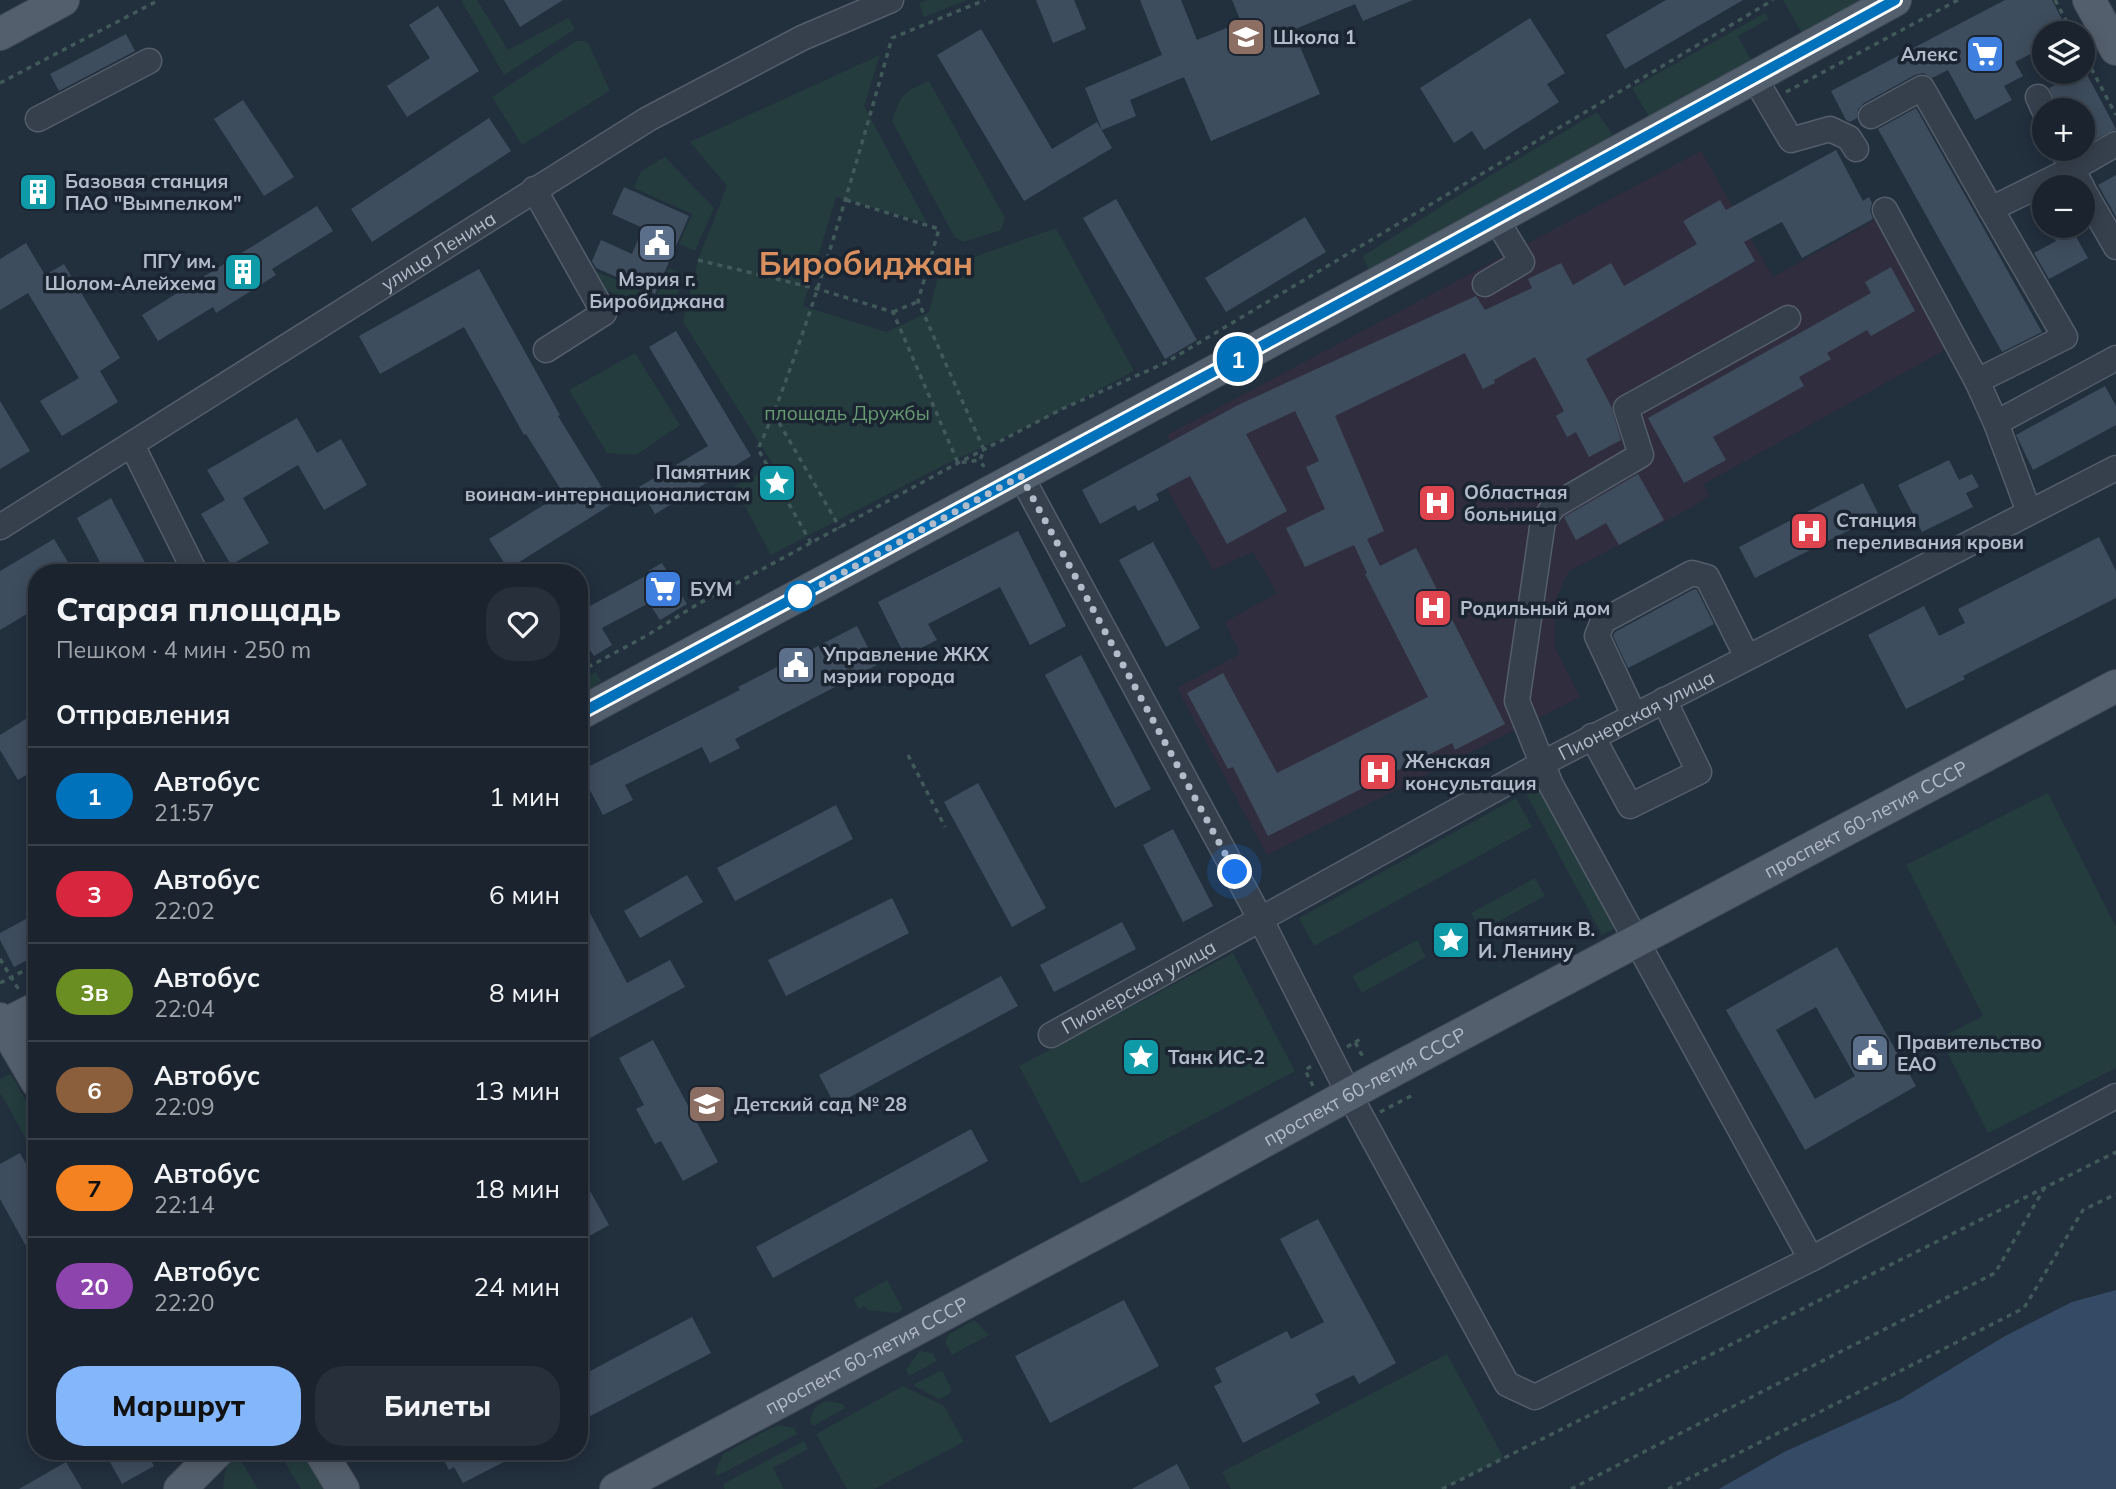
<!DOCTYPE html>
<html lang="ru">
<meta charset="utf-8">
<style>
body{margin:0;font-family:Mulish,sans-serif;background:#272f3a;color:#f1f3f6;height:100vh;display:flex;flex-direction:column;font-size:26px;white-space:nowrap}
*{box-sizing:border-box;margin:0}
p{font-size:23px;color:#9fa4aa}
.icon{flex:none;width:38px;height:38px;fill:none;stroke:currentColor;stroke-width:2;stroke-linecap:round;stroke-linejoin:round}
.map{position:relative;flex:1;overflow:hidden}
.side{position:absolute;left:28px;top:564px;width:560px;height:896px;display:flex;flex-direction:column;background:#1a232e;border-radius:28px;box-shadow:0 4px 18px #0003,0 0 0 2px #38404a}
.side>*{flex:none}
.badge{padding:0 14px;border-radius:23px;font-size:24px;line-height:46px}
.controls{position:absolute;left:2032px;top:21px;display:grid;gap:14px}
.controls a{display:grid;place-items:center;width:63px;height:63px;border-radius:50%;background:#1a232e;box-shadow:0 4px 18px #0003,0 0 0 2px #38404a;font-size:35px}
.you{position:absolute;width:35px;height:35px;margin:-18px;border:5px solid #fff;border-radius:50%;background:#1a73e8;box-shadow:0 0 0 10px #1a73e833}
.map>.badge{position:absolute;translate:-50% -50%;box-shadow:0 0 0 4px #fff}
h2{padding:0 28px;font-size:26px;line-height:63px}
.round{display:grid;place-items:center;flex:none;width:74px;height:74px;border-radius:28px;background:#272f3a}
.overview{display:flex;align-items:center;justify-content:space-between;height:119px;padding:0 28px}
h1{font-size:33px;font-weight:800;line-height:52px}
.button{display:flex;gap:14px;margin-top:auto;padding:14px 28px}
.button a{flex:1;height:80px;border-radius:28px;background:#84b6fb;color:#111;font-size:28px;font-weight:800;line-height:80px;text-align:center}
.button a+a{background:#272f3a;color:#f1f3f6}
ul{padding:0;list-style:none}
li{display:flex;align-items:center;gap:21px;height:98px;padding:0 28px;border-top:2px solid #38404a}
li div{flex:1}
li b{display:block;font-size:26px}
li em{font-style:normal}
li .badge{min-width:77px;font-weight:700;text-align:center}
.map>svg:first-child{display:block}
.medical{fill:#302e3e}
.green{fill:#243c3e}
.water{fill:#354a65}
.building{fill:#3e4d5d;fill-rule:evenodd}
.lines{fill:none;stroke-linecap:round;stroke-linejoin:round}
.minor-casing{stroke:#545e6b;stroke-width:27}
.major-casing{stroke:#424c59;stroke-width:34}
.path{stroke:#42595b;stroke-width:3.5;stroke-dasharray:5 5;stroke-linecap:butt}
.minor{stroke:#36404d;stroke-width:24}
.major{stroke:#545f6d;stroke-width:32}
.line-casing{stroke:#fff;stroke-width:16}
.line{stroke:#0072bc;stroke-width:10}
.walk{stroke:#b2bbc9;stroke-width:7;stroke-dasharray:0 12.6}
.stop-dot{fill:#fff;stroke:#0072bc;stroke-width:3.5}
.labels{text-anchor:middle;stroke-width:7;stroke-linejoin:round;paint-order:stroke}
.poi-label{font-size:19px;font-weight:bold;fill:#b2bbc9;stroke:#1b2532;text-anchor:start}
.street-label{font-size:19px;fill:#b2bbc9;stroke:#1b2532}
.park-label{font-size:19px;fill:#689a72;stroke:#1b2532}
.town-label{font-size:33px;font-weight:bold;fill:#d88f5d;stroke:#1b2532}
</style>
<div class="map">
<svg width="2116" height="1489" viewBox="0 0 2116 1489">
<rect width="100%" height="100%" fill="#222f3d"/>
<polygon class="medical" points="1701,151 1773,277 1882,216 1952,346 1704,484 1709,496 1687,510 1569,571 1555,601 1555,648 1580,697 1267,855 1177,688 1240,654 1225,622 1277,593 1253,552 1213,570 1167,489 1189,476 1167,435"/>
<g class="green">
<polygon points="461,0 477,0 508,50 568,18 575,29 504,75"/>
<polygon points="927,0 967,0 924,17 919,3"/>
<polygon points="1783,0 1866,0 1802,33"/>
<polygon points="1765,13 1769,19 1738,36 1751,60 1783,43 1784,45 1649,117 1632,88"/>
<polygon points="576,41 584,41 589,44 610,91 522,145 492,97"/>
<polygon points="880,55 864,106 927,223 836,197 803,306 886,332 929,312 940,269 1056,228 1134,371 1046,418 946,464 771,555 734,486 774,466 683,322 698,260 727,186 690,142"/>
<path d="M929,81l76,137 -4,12 -38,12 -8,-4 -63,-117c8,-26 13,-30 37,-40z"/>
<polygon points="1597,112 1613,135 1609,143 1375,271 1368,269 1363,256 1491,175"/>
<polygon points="665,157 714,208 695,251 679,244 692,214 634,188 641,171"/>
<polygon points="586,267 656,297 669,268 686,275 672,306 652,312 594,284"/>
<polygon points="635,353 680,425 636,455 607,453 569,390"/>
<polygon points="596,672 601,681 579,699 579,681"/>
<polygon points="1538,783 1615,928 1602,935 1524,790"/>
<polygon points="2048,793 2116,927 2116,1068 1988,1133 1940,1038 1983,1016 1906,865"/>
<polygon points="1516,798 1532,827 1314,946 1299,918"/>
<polygon points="1535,878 1545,896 1481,931 1471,913"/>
<polygon points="1417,940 1426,957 1362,993 1352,976"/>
<polygon points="1233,953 1295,1071 1081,1184 1019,1066"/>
<polygon points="11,1074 37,1121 37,1159 0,1092 0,1079"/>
<polygon points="887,1280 903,1309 897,1313 867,1310 864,1306 859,1309 853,1299"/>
<polygon points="974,1320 989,1335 952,1355 945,1342 949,1334"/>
<polygon points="919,1351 933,1353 937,1361 909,1376 906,1370"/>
<polygon points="1447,1354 1504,1458 1442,1489 1231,1489 1222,1472"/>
<polygon points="942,1370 951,1388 951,1393 939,1399 913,1385"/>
<polygon points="903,1386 944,1406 964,1442 874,1489 847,1489 816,1434"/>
<path d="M829,1401l14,3 2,4 -32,18 -3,-5c2,-11 7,-19 19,-20z"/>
<polygon points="780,1425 794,1428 797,1434 717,1476 715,1472 723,1454 771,1428"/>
<polygon points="804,1441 808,1449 773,1468 784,1489 725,1489 723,1484"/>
<polygon points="278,1451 306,1451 329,1489 301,1489"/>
<path d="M236,1452l22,37h-35c1,-16 3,-25 13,-37z"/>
</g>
<polygon class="water" points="2116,1290 2116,1489 1719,1489 1784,1452 1901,1399 2005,1336 2072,1302"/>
<g class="building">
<polygon points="504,0 563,0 520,27"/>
<polygon points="1036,0 1074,0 1086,29 1053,43"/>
<polygon points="1140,0 1181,0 1197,40 1241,22 1232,0 1413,0 1363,21 1355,4 1293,30 1320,94 1211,141 1184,77 1130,100 1136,116 1102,130 1085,88 1162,55"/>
<polygon points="1666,0 1743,0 1625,69 1606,35"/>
<polygon points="2005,0 2052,0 2069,33 2044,33 2044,47 2015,62 2023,76 2004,86 2012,100 1975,120 1948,70 1932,78 1923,73 1915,75 1864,103 1858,109 1857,118 1850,122 1846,120 1831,91"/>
<polygon points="438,6 479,71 407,117 387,86 430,58 409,25"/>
<polygon points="1530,18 1565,73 1547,84 1559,102 1484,150 1472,131 1454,143 1420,88"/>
<polygon points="981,29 1052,149 1097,122 1112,148 1024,201 937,55"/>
<polygon points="126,34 135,51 59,91 50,74"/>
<polygon points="2084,69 2116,129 2082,146 2082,110 2059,110 2049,88 2082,72"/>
<polygon points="243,100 294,177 264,196 214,119"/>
<polygon points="1916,108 2042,332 2002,352 1878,129"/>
<polygon points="489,118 511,151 372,242 351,209"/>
<polygon points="1836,150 1863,201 1869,197 1872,203 1870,210 1873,219 1802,258 1782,222 1744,242 1755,261 1586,359 1611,406 1621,440 1589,457 1576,432 1567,437 1556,416 1564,411 1535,357 1494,380 1495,383 1483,389 1465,353 1335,416 1384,531 1367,539 1380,566 1416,548 1505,724 1455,750 1452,743 1268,836 1233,767 1228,769 1187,693 1223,673 1277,773 1428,697 1365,574 1367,573 1354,545 1305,567 1286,528 1325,509 1306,467 1319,461 1295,411 1246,434 1287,511 1227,544 1190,476 1156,494 1159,500 1138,511 1135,505 1100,524 1082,490 1238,405 1476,296 1485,310 1532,288 1528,279 1561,263 1573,285 1611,263 1624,286 1697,244 1683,221 1720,200 1726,210"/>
<polygon points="2116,175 2116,217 2098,185"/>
<polygon points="624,187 689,216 655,294 596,268 592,261 601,240 632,254 643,228 612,214"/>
<polygon points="1116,199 1197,340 1165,359 1083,218"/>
<polygon points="317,206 333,231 272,269 276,275 216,313 213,307 158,341 142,315"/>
<polygon points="1305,217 1326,252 1226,312 1205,278"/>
<polygon points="2047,226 2070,226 2088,258 2049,279 2034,253 2056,241"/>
<polygon points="26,243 45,275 64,264 120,358 100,371 118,402 62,436 40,401 79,378 28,293 0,310 0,259"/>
<polygon points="1891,267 1915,311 1871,336 1867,330 1827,353 1831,359 1799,377 1804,386 1713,437 1726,460 1684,483 1648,418 1871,293 1865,282"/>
<polygon points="479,269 560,415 558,416 612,504 508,569 489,539 563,493 526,434 524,435 464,327 380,374 359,336"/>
<polygon points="676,331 751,456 655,514 639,487 708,446 649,347"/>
<polygon points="2105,386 2116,406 2116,425 2033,470 2016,435"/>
<polygon points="0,401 30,451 0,469"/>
<polygon points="297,418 317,453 341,439 367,485 324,510 298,465 243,498 269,543 231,565 201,514 225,500 207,470"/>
<polygon points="1949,460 1959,480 1972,474 1979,487 1966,493 1973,507 1922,532 1898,485"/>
<polygon points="1638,474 1664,520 1619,545 1606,523 1576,540 1564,517"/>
<polygon points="1863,483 1879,515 1755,578 1739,547"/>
<polygon points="111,498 150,572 105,572 77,518"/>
<polygon points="1018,531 1066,626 1030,645 1000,587 928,624 937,640 905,656 878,602"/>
<polygon points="2099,537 2116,571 2116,598 1963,676 1965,679 1906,709 1868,635 1924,606 1939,636 1965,623 1958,609"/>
<polygon points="54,539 74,572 37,572 37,608 0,630 0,571"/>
<polygon points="1153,542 1200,628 1166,647 1119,560"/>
<polygon points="662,563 687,604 660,620 649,603 602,628 612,645 594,656 590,650 579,656 579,612 649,574 648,571"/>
<polygon points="1694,589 1697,590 1714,624 1628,668 1613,636 1615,632"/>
<polygon points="857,626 877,665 735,739 740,748 710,763 702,747 625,785 633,800 603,815 580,771 740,690 738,687"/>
<polygon points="1081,655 1151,789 1115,808 1045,675"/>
<polygon points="37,712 37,768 18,780 0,750 0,735"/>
<polygon points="978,783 1046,908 1012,927 944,802"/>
<polygon points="836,805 853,839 735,901 717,868"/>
<polygon points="1173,829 1213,906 1183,922 1143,845"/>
<polygon points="687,875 703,902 640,938 624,911"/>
<polygon points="892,898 909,933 786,996 768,960"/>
<polygon points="37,913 37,955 14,967 0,940 0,933"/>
<polygon points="590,913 627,983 670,960 685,987 579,1044 579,918"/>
<polygon points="1122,922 1136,949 1054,992 1040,965"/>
<path d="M1837,947l79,139 -111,64 -79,-140zM1816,1007l39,69 -40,23 -39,-69z"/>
<polygon points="1001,976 1018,1006 835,1105 819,1075"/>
<polygon points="653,1040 718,1162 683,1181 661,1141 655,1144 636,1109 644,1105 619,1058"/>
<polygon points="971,1129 988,1161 773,1278 756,1247"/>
<polygon points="20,1153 37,1184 37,1266 0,1199 0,1164"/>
<polygon points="579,1171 609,1225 579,1242"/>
<polygon points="1318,1219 1396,1363 1359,1384 1354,1375 1315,1394 1320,1403 1243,1443 1214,1386 1222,1382 1215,1368 1287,1331 1291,1339 1324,1322 1280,1239"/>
<polygon points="1124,1300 1159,1366 1050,1423 1015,1356"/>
<polygon points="692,1317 711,1353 579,1422 579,1377"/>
<polygon points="104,1451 146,1451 154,1466 122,1484"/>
<polygon points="439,1451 525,1451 463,1483 454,1467 449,1470"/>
<polygon points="66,1462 82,1489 19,1489"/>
<polygon points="1177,1464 1190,1489 1132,1489"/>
</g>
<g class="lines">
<defs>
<g id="minor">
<polyline points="1754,77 1791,140 1830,129 1849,138 1856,149"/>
<polyline points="2038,97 2044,110"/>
<polyline points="1871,116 1922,88 1991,209 2072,169 2062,149"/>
<polyline points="38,119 149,61"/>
<polyline points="2082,187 2072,169 2116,144"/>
<polyline points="2082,188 2116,247"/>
<polyline points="534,189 604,313 546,350"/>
<polyline points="1885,210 1977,381 1996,423"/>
<polyline points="1485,284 1522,262 1496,219"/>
<polyline points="1788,318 1626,408 1641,455 1554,506 1543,521 1517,701 1551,785 1811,1259"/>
<polyline points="1977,381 2065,337 1991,209"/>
<polyline points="132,445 195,572"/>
<polyline points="1021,476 1260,918 1349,1094 1507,1384 1535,1397 1811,1259 2116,1096"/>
<polyline points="2029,512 1996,423 2116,358"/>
<path id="s1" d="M0,527l648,-408 154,-81 89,-38"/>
<polyline points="1634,715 1597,636 1603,621 1692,573 1707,577 1747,657"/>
<polyline points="1592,736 1630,806 1699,772 1664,700"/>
<path id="s2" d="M1051,1035l492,-272 573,-295"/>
</g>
<g id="major">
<polyline points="2089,0 2116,49"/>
<polyline points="0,34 63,0"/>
<polyline points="579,714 1404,269 1895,0"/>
<polyline points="0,1019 37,1082"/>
<polyline points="0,1027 37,1008"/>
<polyline points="320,1451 343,1489"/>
<polyline points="180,1489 218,1451"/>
<path id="s3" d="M616,1489l512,-273 247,-136 741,-394"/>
</g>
</defs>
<use href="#minor" class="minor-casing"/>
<use href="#major" class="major-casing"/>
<g class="path">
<polyline points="2055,0 2073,33"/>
<polyline points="2082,51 2116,115"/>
<polyline points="0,83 159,0"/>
<polyline points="1786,92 1958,0"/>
<polyline points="846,200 939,229 918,301 984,450 980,460 984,467"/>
<polyline points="698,260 818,289 893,312 958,463 980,460"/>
<polyline points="893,312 917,302"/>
<polyline points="774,414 840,528"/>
<path d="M811,543l-53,-94c18,-39 32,-79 46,-120 33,-96 60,-193 88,-291l93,-38"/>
<polyline points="579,672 646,636 698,604 958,463 1062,409 1165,363 1773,0"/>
<polyline points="908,755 945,827"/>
<polyline points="0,959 19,990"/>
<polyline points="0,983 37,964"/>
<polyline points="1355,1042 1363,1038"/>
<polyline points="1347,1047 1355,1042 1364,1059"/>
<polyline points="1313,1086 1305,1070 1313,1065"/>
<polyline points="1380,1112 1413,1095"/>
<polyline points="1442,1489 2116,1152"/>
<polyline points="1571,1489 1995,1273 2045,1187"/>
<polyline points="1668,1489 2024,1308 2083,1210 2116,1194"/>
</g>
<use href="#minor" class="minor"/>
<use href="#major" class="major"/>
</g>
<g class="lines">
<defs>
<polyline id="line" points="579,714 1404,269 1895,0"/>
</defs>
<use href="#line" class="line-casing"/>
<use href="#line" class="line"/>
<polyline class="walk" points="800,596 1021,476 1235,872"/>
</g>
<defs>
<symbol id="school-square" viewBox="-11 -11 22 22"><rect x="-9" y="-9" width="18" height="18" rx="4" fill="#8d6e63" stroke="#1b2532"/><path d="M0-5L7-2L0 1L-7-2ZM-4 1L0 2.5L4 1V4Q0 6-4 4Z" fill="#fff"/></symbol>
<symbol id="supermarket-square" viewBox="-11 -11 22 22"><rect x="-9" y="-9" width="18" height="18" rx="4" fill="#3f7fe0" stroke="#1b2532"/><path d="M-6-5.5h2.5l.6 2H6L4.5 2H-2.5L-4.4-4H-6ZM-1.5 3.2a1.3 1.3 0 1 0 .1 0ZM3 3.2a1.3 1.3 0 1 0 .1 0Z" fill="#fff"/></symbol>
<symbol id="building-square" viewBox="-11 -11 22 22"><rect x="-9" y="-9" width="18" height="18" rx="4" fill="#0f9aa8" stroke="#1b2532"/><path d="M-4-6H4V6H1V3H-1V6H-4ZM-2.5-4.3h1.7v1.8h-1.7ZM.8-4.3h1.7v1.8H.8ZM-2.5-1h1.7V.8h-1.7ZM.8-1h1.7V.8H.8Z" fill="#fff"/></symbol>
<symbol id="civic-square" viewBox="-11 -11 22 22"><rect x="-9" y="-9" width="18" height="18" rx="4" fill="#5c6f8a" stroke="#1b2532"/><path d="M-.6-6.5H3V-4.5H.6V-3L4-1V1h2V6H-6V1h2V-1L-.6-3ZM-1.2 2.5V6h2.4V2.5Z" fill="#fff"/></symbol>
<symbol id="sight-square" viewBox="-11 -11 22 22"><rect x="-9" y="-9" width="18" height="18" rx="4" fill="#0f9aa8" stroke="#1b2532"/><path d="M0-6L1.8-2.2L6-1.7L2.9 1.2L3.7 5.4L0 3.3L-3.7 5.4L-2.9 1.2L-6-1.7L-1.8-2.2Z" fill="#fff"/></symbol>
<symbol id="hospital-square" viewBox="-11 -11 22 22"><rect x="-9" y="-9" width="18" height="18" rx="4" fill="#e0444e" stroke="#1b2532"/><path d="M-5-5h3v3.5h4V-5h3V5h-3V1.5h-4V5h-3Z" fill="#fff"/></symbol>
</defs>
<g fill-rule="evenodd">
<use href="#school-square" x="1224" y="15" width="44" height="44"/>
<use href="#supermarket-square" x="1963" y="32" width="44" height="44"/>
<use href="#building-square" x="16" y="170" width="44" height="44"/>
<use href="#civic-square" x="635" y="221" width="44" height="44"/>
<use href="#building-square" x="221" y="250" width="44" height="44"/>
<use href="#sight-square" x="755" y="461" width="44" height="44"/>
<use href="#hospital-square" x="1415" y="481" width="44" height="44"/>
<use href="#hospital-square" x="1787" y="509" width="44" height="44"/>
<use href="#supermarket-square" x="641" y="567" width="44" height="44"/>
<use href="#hospital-square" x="1411" y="586" width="44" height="44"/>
<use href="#civic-square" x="774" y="643" width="44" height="44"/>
<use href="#hospital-square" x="1356" y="750" width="44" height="44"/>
<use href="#sight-square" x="1429" y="918" width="44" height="44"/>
<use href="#civic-square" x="1848" y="1031" width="44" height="44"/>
<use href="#sight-square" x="1119" y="1035" width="44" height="44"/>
<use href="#school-square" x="685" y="1082" width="44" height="44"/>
</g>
<circle class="stop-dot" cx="800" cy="596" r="14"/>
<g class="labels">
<g class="poi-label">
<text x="1273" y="44">Школа 1</text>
<text x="1958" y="61" text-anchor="end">Алекс</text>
<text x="65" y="188">Базовая станция<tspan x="65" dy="22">ПАО "Вымпелком"</tspan></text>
<text x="216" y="268" text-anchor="end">ПГУ им.<tspan x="216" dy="22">Шолом-Алейхема</tspan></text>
<text x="657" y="286" text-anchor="middle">Мэрия г.<tspan x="657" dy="22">Биробиджана</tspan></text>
<text x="750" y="479" text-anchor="end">Памятник<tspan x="750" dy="22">воинам-интернационалистам</tspan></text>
<text x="1464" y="499">Областная<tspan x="1464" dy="22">больница</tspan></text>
<text x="1836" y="527">Станция<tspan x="1836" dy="22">переливания крови</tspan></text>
<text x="690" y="596">БУМ</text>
<text x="1460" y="615">Родильный дом</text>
<text x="823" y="661">Управление ЖКХ<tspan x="823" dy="22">мэрии города</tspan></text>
<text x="1405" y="768">Женская<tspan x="1405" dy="22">консультация</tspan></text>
<text x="1478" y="936">Памятник В.<tspan x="1478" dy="22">И. Ленину</tspan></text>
<text x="1897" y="1049">Правительство<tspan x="1897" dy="22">ЕАО</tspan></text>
<text x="1168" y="1064">Танк ИС-2</text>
<text x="734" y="1111">Детский сад № 28</text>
</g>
<g class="street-label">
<text dy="7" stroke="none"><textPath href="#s1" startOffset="518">улица Ленина</textPath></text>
<text dy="7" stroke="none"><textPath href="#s2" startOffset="667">Пионерская улица</textPath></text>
<text dy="7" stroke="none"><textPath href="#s3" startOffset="1418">проспект 60-летия СССР</textPath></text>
<text dy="7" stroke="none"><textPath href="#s2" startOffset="100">Пионерская улица</textPath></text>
<text dy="7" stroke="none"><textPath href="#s3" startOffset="850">проспект 60-летия СССР</textPath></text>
<text dy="7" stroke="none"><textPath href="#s3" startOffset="284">проспект 60-летия СССР</textPath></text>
</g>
<g class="park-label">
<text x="847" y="420">площадь Дружбы</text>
</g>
<g class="town-label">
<text x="866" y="275">Биробиджан</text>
</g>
</g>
</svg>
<div class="controls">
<a><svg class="icon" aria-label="layers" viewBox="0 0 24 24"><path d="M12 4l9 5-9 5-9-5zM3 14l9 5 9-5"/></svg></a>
<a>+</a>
<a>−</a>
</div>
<div class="you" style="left:1235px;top:872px"></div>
<b class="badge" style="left:1238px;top:359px;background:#0072bc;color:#fff">1</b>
<section class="side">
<div class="overview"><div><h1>Старая площадь</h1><p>Пешком · 4 мин · 250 m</p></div><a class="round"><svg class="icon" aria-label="heart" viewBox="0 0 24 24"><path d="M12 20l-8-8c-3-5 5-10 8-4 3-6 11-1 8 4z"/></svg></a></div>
<h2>Отправления</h2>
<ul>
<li><span class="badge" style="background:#0072bc;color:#fff">1</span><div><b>Автобус</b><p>21:57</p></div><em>1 мин</em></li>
<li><span class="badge" style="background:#d7263d;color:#fff">3</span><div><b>Автобус</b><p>22:02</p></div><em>6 мин</em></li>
<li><span class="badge" style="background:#6b8e23;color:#fff">3в</span><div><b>Автобус</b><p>22:04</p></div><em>8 мин</em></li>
<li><span class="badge" style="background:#8b5e3c;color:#fff">6</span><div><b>Автобус</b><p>22:09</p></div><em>13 мин</em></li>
<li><span class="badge" style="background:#f58220;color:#111">7</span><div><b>Автобус</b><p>22:14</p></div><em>18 мин</em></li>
<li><span class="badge" style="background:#8e44ad;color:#fff">20</span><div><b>Автобус</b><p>22:20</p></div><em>24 мин</em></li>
</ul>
<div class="button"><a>Маршрут</a><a>Билеты</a></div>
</section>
</div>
